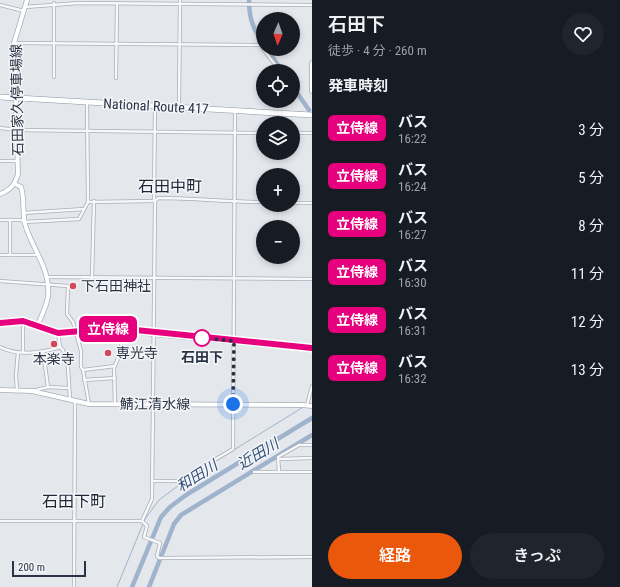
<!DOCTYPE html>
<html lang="ja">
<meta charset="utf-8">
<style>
body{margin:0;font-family:"Roboto Condensed","Noto Sans JP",sans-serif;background:#20242c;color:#f1f3f6;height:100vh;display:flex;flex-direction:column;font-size:15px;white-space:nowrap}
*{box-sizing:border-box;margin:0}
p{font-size:13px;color:#9ea1a6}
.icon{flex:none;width:22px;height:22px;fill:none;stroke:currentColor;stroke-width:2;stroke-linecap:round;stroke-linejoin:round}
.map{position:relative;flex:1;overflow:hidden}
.sheet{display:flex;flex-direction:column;background:#171b24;width:308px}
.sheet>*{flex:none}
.badge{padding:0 8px;border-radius:6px;font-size:14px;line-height:26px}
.needle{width:26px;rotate:182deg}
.tools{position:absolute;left:256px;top:12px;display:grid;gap:8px}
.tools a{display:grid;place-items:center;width:44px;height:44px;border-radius:50%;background:#171b24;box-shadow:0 2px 6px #0003;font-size:20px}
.scale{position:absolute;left:12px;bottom:10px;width:74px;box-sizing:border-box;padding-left:4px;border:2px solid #2b3445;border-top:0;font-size:11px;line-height:14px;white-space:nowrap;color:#2b3445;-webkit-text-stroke:3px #f4f6f9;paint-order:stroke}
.you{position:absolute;width:20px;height:20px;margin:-10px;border:3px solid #fff;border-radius:50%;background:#1a73e8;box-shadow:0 0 0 6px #1a73e833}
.map>.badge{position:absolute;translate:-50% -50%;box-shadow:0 0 0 2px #fff}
h2{padding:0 16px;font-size:15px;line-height:36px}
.round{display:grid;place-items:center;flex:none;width:42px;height:42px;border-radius:21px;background:#20242c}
.head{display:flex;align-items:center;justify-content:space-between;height:68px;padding:0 16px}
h1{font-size:19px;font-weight:600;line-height:30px}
.action{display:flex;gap:8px;margin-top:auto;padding:8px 16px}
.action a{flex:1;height:46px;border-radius:24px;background:#ea580c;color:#fff;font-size:16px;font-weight:600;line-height:46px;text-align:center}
.action a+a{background:#20242c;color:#f1f3f6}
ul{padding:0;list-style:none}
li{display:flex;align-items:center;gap:12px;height:48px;padding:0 16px}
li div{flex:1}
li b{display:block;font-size:15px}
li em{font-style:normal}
li .badge{min-width:44px;font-weight:700;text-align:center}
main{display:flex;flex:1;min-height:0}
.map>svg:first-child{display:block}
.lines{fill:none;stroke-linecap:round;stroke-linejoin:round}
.stream{stroke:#9fb4cc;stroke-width:1}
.river{stroke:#9fb4cc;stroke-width:4.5}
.street-casing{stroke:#a9aeb7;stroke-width:4}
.secondary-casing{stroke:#a9aeb7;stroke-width:5.5}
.highway-casing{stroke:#8b94a3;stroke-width:6}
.street{stroke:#f7f8fa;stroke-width:2.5}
.secondary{stroke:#fff;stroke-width:4}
.highway{stroke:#fff;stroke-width:5}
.line-casing{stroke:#fff;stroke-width:9}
.line{stroke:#e6007e;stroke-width:6}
.walk{stroke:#2b3445;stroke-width:4;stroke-dasharray:0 7.2}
.poi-dot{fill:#d1495b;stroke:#f4f6f9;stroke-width:1.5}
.stop-dot{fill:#fff;stroke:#e6007e;stroke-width:2}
.labels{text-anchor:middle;stroke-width:3;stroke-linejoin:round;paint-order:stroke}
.street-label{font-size:14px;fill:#2b3445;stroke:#f4f6f9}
.poi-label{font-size:14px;fill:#2b3445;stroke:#f4f6f9;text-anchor:start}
.stop-label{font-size:14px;font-weight:bold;fill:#2b3445;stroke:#f4f6f9}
.water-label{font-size:15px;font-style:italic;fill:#34527a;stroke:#f4f6f9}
.quarter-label{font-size:16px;fill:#1d2536;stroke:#f4f6f9}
</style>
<main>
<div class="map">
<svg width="312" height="587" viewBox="0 0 312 587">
<rect width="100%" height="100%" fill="#e4e7ec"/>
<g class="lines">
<polyline class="stream" points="117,587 145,519 159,500 190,477 305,406"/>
<g class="river">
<path d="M249,0c0,18 4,29 14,43"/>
<polyline points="267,49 282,71"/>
<polyline points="293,87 309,110"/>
<polyline points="132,587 161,517 170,507 186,495 312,418"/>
<polyline points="149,587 174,524 181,515 312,435"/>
</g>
<defs>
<g id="street">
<polyline points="0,5 24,11"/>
<polyline points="25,7 79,3 312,5"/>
<polyline points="14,43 260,45 263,49"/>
<polyline points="263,49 280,71"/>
<polyline points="54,77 54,3"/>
<polyline points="116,78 117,4"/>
<polyline points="179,107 180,0"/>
<polyline points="0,128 17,130 263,133"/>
<polyline points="293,133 312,133"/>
<polyline points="0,161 17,161"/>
<polyline points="154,201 155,106"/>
<path d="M155,201l3,-3c35,0 70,4 105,4"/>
<polyline points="88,202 154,201"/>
<polyline points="293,203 312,203"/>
<polyline points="23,213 84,209"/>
<polyline points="0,220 22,220 24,222 79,219 88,202 87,102"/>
<polyline points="10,220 10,255"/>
<polyline points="0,255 37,255"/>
<polyline points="47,277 312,279"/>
<polyline points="92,278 94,201"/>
<polyline points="0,281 68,286 67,314 73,322 76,333 81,351 81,367 83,370 89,404"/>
<polyline points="23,321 23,352"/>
<polyline points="58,333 60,347 63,350 68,367 70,400"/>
<path d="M0,347c18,9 42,6 60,0"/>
<polyline points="43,351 48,387"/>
<polyline points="83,370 115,366"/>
<polyline points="84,380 115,378"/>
<polyline points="17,391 16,375 18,352"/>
<polyline points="32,391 48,387 68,388"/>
<polyline points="115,405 114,368 121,351 121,329"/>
<polyline points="307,405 312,386"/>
<polyline points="279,459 312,458"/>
<polyline points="254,472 312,472"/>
<polyline points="279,472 278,457 299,445 312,445"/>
<polyline points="153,481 179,481 233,449 235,111"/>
<polyline points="0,521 142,521 147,526 144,537 160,543 157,556 159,558 312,557"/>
<polyline points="142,521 152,499 155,201"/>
<polyline points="74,587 75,402"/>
</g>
<g id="secondary">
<polyline points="312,63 312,91"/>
<path d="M15,184l6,3c4,12 1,25 4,37 7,25 26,45 23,72 -1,10 -7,20 -10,29"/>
<path d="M0,194c11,-4 15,-10 18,-20l-4,-131 13,-43"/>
<polyline points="0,323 23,321 58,333 121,329 153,334 312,349"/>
<polyline points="0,390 32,391 89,404 302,405 312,406"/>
</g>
<polyline id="highway" points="0,97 312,115"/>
</defs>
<use href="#street" class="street-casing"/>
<use href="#secondary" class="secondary-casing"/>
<use href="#highway" class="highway-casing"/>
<use href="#street" class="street"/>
<use href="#secondary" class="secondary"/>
<use href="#highway" class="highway"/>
</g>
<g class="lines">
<defs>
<polyline id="line" points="0,323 23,321 58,333 116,328 312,348"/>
</defs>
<use href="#line" class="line-casing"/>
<use href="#line" class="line"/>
<polyline class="walk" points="202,338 234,341 233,404"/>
</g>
<g class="poi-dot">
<circle cx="73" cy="286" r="4"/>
<circle cx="54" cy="344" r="4"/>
<circle cx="108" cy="353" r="4"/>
</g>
<circle class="stop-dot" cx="202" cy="338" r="8"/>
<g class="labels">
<g class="street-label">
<text transform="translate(17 100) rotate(-91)" y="5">石田家久停車場線</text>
<text transform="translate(156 106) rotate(3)" y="5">National Route 417</text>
<text x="155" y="409">鯖江清水線</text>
</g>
<g class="poi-label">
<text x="81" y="291">下石田神社</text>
<text x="116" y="358">専光寺</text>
<text x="54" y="364" text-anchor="middle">本楽寺</text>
</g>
<g class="stop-label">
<text x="202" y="362">石田下</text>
</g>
<g class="water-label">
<text transform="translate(258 454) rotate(-31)" y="5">近田川</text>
<text transform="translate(197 476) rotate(-32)" y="5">和田川</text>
</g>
<g class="quarter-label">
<text x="170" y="192">石田中町</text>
<text x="74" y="507">石田下町</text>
</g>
</g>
</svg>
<div class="tools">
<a><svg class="needle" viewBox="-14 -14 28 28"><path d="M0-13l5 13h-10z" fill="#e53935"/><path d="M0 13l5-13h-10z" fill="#9ea1a6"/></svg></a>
<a><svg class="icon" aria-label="locate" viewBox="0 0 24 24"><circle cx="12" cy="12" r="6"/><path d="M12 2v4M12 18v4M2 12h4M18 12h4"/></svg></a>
<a><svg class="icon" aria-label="layers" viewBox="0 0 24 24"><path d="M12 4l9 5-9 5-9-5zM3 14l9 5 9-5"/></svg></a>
<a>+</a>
<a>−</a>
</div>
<div class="scale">200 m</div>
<div class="you" style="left:233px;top:404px"></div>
<b class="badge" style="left:108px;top:329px;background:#e6007e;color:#fff">立侍線</b>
</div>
<section class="sheet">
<div class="head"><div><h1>石田下</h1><p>徒歩 · 4 分 · 260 m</p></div><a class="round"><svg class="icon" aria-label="heart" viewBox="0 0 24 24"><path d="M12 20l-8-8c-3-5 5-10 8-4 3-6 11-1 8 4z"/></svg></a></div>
<h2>発車時刻</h2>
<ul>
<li><span class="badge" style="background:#e6007e;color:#fff">立侍線</span><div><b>バス</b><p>16:22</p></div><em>3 分</em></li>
<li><span class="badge" style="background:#e6007e;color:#fff">立侍線</span><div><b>バス</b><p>16:24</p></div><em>5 分</em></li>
<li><span class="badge" style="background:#e6007e;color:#fff">立侍線</span><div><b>バス</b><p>16:27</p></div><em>8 分</em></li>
<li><span class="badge" style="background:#e6007e;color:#fff">立侍線</span><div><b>バス</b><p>16:30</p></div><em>11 分</em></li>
<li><span class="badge" style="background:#e6007e;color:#fff">立侍線</span><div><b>バス</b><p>16:31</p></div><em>12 分</em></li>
<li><span class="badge" style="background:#e6007e;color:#fff">立侍線</span><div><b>バス</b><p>16:32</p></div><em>13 分</em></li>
</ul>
<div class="action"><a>経路</a><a>きっぷ</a></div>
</section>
</main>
